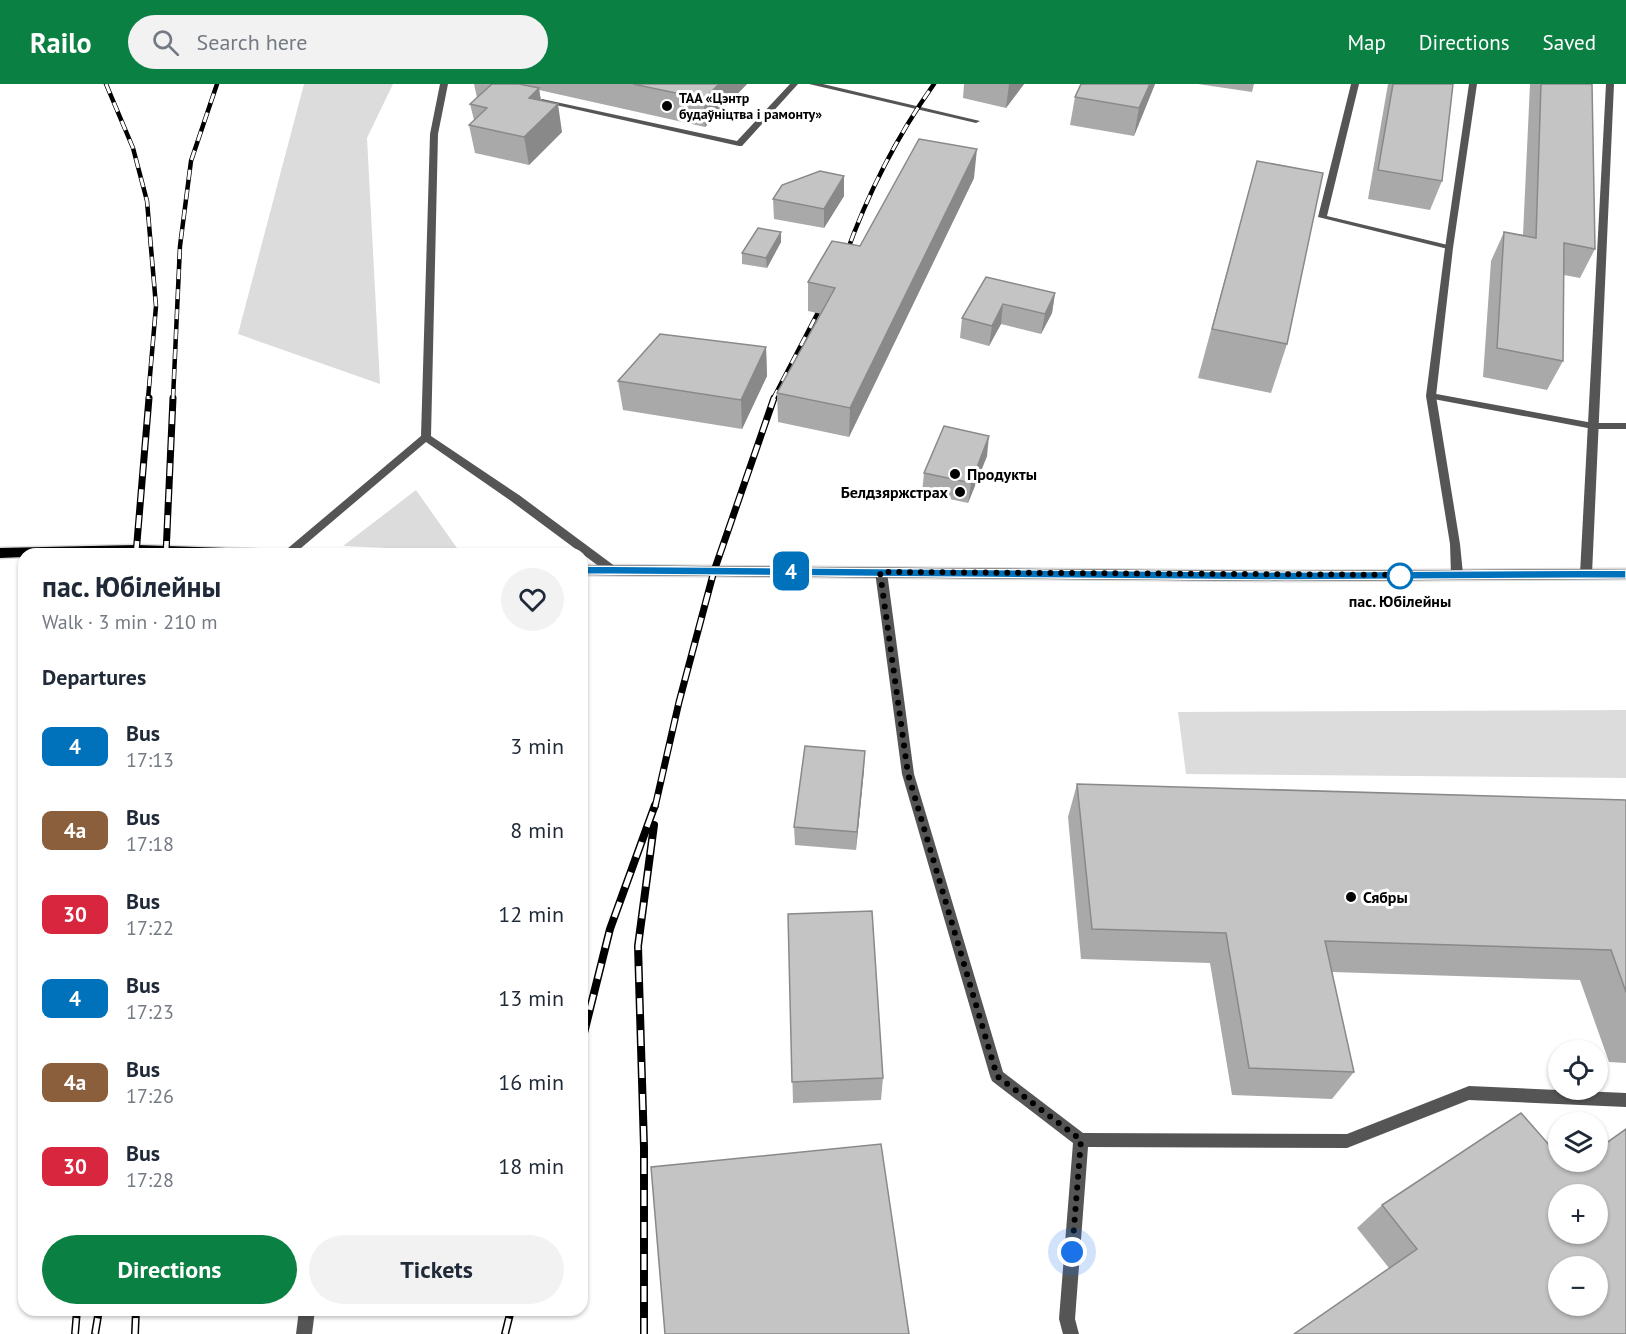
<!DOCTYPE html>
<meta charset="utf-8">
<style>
body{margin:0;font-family:"PT Sans",sans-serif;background:#f2f2f3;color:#1f2937;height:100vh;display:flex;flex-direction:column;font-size:22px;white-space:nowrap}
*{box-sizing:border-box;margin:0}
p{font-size:20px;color:#747a83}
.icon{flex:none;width:33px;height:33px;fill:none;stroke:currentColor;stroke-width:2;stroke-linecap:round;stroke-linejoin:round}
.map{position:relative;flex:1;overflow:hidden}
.details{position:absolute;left:18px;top:464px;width:570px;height:768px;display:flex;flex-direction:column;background:#fff;border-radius:18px;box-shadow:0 2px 4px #0004}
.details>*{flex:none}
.badge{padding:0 12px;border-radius:9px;font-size:21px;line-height:39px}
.tools{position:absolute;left:1548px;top:956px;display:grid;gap:12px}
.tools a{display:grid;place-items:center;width:60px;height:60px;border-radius:50%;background:#fff;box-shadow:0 2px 4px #0004;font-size:30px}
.you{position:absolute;width:30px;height:30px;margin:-15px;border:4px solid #fff;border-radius:50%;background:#1a73e8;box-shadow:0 0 0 9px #1a73e833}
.map>.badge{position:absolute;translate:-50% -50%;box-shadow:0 0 0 3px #fff}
h2{padding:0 24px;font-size:22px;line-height:54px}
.round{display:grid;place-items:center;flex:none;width:63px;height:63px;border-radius:32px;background:#f2f2f3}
.overview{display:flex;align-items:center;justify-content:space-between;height:102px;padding:0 24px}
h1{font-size:28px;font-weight:700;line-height:45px}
.primary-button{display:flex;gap:12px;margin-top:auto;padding:12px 24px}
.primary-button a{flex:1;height:69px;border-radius:36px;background:#0b8043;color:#fff;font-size:24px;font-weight:700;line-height:69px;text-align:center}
.primary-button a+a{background:#f2f2f3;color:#1f2937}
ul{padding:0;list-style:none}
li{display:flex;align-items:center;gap:18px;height:84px;padding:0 24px}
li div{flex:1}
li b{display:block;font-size:22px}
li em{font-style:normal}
li .badge{min-width:66px;font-weight:700;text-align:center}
header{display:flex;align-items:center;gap:36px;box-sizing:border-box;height:84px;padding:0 30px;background:#0b8043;color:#fff}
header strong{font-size:28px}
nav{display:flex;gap:33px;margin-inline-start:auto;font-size:21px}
.search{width:420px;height:54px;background:#f2f2f3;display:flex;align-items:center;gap:15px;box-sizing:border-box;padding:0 21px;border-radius:33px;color:#747a83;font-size:22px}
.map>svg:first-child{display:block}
.green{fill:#dcdcdc}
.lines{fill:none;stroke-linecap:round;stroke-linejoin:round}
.primary-casing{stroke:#dbdbdb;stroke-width:3}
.service{fill:#555;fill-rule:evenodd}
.minor{fill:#555;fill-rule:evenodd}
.primary{fill:#000;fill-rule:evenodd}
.rail-far2-casing{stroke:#000;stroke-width:4.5}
.rail-far1-casing{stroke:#000;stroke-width:7}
.rail-casing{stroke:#000;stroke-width:8}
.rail-far2{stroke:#fff;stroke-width:3;stroke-dasharray:10;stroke-linecap:butt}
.rail-far1{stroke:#fff;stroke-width:4.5;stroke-dasharray:13;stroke-linecap:butt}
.rail{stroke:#fff;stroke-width:5;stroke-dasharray:16;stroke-linecap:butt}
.wall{fill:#a9a9a9}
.shaded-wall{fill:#898989}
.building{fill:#c4c4c4;stroke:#898989;stroke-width:1.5;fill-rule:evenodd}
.line{fill:#0072bc;stroke:#fff;stroke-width:1.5}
.walk{stroke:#000;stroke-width:6;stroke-dasharray:0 10.8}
.poi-dot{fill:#000;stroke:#fff;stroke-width:2}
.stop-dot{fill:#fff;stroke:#0072bc;stroke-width:3}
.labels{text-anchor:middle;stroke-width:6;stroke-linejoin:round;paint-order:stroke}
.far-poi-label{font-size:14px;font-weight:bold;fill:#000;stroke:#fff;text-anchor:start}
.poi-label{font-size:16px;font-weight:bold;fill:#000;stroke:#fff;text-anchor:start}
.stop-label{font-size:16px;font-weight:bold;fill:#000;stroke:#fff}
</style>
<header>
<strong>Railo</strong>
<div class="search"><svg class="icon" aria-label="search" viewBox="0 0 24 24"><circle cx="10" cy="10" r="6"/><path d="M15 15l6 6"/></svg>Search here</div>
<nav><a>Map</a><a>Directions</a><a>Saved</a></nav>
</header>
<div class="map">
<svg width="1626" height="1250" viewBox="0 0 1626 1250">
<rect width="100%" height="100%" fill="#fff"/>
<g class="green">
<polygon points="304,0 393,0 367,54 380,300 238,250"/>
<polygon points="416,406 459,467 343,462"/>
<polygon points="1626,626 1626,694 1186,690 1178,628"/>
</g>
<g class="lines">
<defs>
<g id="primary">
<polygon points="137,461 256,465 263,470 24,470 24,473 0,474 0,464"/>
<polygon points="582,481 1286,487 1626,485 1626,495 1286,497 582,491"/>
</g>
</defs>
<use href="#primary" class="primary-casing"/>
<g class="service">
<polygon points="790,0 798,0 742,62 739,62 538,17 542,15 737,57"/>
<polygon points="809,0 823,0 980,37 976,39"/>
<polygon points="1351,0 1359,0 1327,132 1452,162 1452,166 1318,133"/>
<polygon points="1431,309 1593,339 1626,339 1626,345 1593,345 1428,314 1428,310"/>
<polygon points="881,484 887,488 914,690 1003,988 1083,1049 1347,1050 1469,1002 1626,1009 1626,1023 1469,1016 1347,1064 1088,1063 1075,1235 1079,1250 1063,1250 1059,1235 1073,1059 992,997 990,992 902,690 875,488"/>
</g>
<g class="minor">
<polygon points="440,0 448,0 438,50 431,352 519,411 616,483 618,486 616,489 608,489 511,417 426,358 294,470 281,470 421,352 430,50"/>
<polygon points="1469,0 1477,0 1453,164 1436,312 1460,460 1463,490 1457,494 1451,490 1450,460 1426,312 1445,164"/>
<polygon points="1606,0 1614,0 1592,490 1586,494 1580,490"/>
<polygon points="299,1226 315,1226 312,1250 296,1250"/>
</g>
<use href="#primary" class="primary"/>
<defs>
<g id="rail-far2">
<polyline points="106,0 133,64 147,117 156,222 148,315"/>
<path d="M844,176c22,-63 51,-121 90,-176"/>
<polyline points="173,315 180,162 191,77 217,0"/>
<polyline points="773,315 826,213"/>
</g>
<g id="rail-far1">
<polyline points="136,470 149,314"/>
<polyline points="166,470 173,314"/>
<polyline points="655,723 679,618 714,487 774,314"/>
</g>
<g id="rail">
<polyline points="582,957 610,845 655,721"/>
<polyline points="75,1250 77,1226"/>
<polyline points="95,1250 99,1226"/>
<polyline points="135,1250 136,1226"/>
<polyline points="505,1250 511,1226"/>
<polyline points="644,1250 644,1063 638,862 654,741"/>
</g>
</defs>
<use href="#rail-far2" class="rail-far2-casing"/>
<use href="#rail-far1" class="rail-far1-casing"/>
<use href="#rail" class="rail-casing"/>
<use href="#rail-far2" class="rail-far2"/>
<use href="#rail-far1" class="rail-far1"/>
<use href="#rail" class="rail"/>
</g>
<g class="wall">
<polygon points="474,0 747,0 705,43 539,6 541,16 562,48 529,81 475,69 469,41 474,36 470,20 477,14"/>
<polygon points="964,0 1024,0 1006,24 963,14"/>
<polygon points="1081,0 1155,0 1134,52 1070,41 1075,13"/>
<polygon points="1198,0 1254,0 1252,8"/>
<polygon points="1388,0 1453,0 1442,97 1430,126 1368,115"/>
<polygon points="1530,0 1592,0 1595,165 1580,194 1564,191 1563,277 1547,306 1483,293 1491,177 1504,148 1523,151"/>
<polygon points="1257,77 1287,260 1271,309 1198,294"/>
<polygon points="974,94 849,353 778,338 777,309 821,230 808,227 808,198 860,162"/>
<polygon points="844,112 824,144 774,135 773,115"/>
<polygon points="781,148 781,158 767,184 742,180 742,169"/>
<polygon points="986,193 1055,209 1052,229 1041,250 1001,240 989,262 960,254 962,234"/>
<polygon points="766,263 767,292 742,345 623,326 618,297"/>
<polygon points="987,372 968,419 922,409 924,389"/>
<polygon points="864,686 856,766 795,761 794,743"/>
<polygon points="1077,700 1626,716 1626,979 1609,978 1580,896 1332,888 1354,988 1332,1015 1232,1011 1210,879 1081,875 1068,733"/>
<polygon points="788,830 883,994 881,1016 793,1019"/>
<polygon points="1382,1121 1626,1250 1389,1184 1357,1144"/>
</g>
<g class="shaded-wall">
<polygon points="719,0 747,0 705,43 704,15"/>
<polygon points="1009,0 1024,0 1006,24"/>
<polygon points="1150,0 1155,0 1134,52 1139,24"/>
<polygon points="539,4 543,32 529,14"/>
<polygon points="558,20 562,48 529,81 524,53"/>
<polygon points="977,65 974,94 849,353 850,324"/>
<polygon points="844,92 844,112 824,144 824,125"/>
<polygon points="781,148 781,158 767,184 766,174"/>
<polygon points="1055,209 1052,229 1041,250 1045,230"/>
<polygon points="1003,220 1001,240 989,262 992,242"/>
<polygon points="766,263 767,292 742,345 741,316"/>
<polygon points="989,352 987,372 968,419 971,399"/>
<polygon points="865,667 864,686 856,766 857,748"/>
</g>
<g class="building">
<polygon points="492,0 519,0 539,4 529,14 558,20 524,53 469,41 487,24 470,20"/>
<polygon points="633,0 719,0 704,15"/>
<polygon points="1081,0 1150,0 1139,24 1075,13"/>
<polygon points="1393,0 1453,0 1442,97 1378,86"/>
<polygon points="1541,0 1592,0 1595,165 1564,159 1563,277 1497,264 1504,148 1536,154"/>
<polygon points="919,55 977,65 850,324 777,309 835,204 808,198 832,157 860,162"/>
<polygon points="1257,77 1323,89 1287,260 1212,245"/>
<polygon points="820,87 844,92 824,125 773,115 782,101"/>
<polygon points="758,144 781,148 766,174 742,169"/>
<polygon points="986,193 1055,209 1045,230 1003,220 992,242 962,234"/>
<polygon points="660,250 766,263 741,316 618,297"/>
<polygon points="944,342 989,352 971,399 924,389"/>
<polygon points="805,662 865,667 857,748 794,743"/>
<polygon points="1077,700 1626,716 1626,908 1611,866 1325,857 1354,988 1249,984 1226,849 1092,845"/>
<polygon points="872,827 883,994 792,998 788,830"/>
<path d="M1521,1029l37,42v6h6l6,7 10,-7h18v-12l28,-20v205h-332l123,-85 -35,-44zM1558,1110h40v39h-40zM1558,1182h40v39h-40z"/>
<polygon points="881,1060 909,1250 665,1250 651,1083"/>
</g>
<polygon class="line" points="582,482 1286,488 1626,486 1626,494 1286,496 582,490 577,486"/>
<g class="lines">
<polyline class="walk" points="1072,1168 1081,1056 997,992 908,690 880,488 1411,491 1400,492"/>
</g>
<g class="poi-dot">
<circle cx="667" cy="22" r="6"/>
<circle cx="955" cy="390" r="6"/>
<circle cx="960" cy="408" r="6"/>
<circle cx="1351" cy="813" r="6"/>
</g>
<circle class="stop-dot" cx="1400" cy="492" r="12"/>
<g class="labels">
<g class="far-poi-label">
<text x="679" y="19">ТАА «Цэнтр<tspan x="679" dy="16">будаўніцтва і рамонту»</tspan></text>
</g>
<g class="poi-label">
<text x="967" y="396">Продукты</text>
<text x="948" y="414" text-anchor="end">Белдзяржстрах</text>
<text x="1363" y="819">Сябры</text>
</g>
<g class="stop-label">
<text x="1400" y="523">пас. Юбілейны</text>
</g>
</g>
</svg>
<div class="tools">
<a><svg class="icon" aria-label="locate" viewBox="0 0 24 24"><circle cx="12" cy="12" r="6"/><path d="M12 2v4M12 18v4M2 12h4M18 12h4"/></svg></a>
<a><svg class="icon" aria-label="layers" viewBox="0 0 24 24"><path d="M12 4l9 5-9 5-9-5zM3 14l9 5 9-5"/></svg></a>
<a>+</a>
<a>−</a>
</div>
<div class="you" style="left:1072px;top:1168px"></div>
<b class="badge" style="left:791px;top:487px;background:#0072bc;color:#fff">4</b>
<section class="details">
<div class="overview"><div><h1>пас. Юбілейны</h1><p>Walk · 3 min · 210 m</p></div><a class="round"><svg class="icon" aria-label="heart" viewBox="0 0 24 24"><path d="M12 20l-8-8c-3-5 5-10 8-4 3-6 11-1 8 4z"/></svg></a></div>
<h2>Departures</h2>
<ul>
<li><span class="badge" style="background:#0072bc;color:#fff">4</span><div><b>Bus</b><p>17:13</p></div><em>3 min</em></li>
<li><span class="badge" style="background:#8b5e3c;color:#fff">4а</span><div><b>Bus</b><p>17:18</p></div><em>8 min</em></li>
<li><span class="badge" style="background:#d7263d;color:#fff">30</span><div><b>Bus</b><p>17:22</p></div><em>12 min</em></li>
<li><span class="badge" style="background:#0072bc;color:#fff">4</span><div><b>Bus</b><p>17:23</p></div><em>13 min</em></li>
<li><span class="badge" style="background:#8b5e3c;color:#fff">4а</span><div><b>Bus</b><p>17:26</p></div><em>16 min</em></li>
<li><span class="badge" style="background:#d7263d;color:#fff">30</span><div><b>Bus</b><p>17:28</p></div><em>18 min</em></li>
</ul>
<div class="primary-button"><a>Directions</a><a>Tickets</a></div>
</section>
</div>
